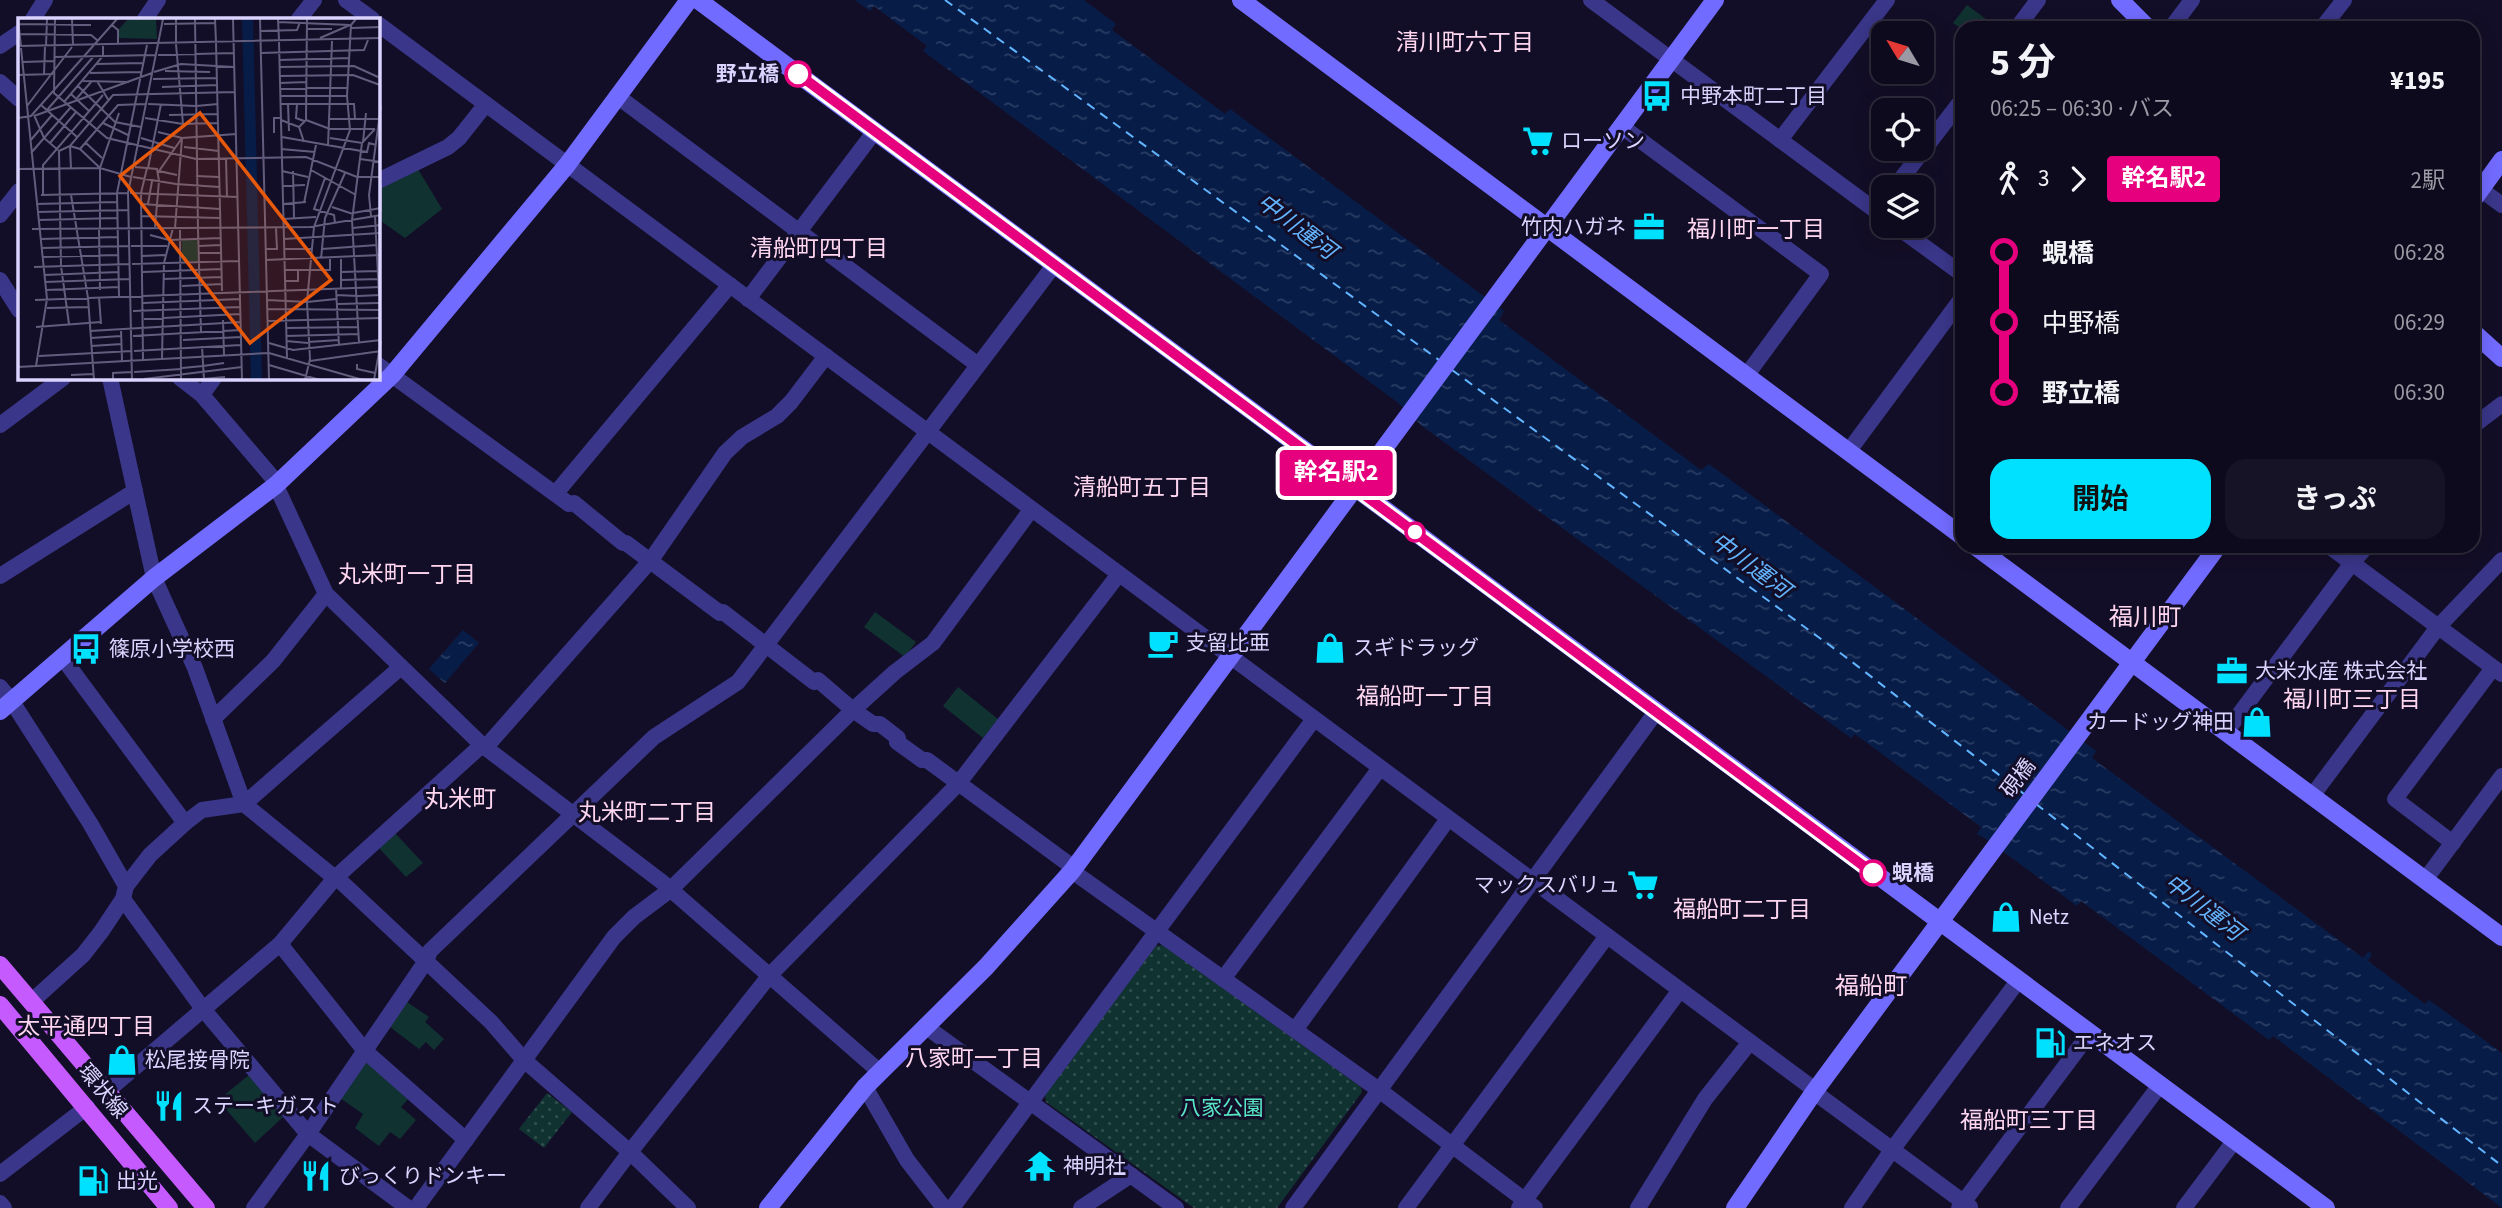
<!DOCTYPE html>
<html lang="ja">
<meta charset="utf-8">
<style>
body{margin:0;font-family:"Source Sans 3","Noto Sans JP",sans-serif;background:#171326;color:#f1f3f6;height:100vh;display:flex;flex-direction:column;font-size:26px;white-space:nowrap}
*{box-sizing:border-box;margin:0}
p{font-size:23px;color:#9b9aa4}
.icon{flex:none;width:38px;height:38px;fill:none;stroke:currentColor;stroke-width:2;stroke-linecap:round;stroke-linejoin:round}
.map{position:relative;flex:1;overflow:hidden}
.drawer{position:absolute;left:1955px;top:21px;width:525px;height:532px;display:flex;flex-direction:column;background:#0e0a1d;border-radius:21px;box-shadow:0 4px 18px #0003,0 0 0 2px #2e2b3b}
.drawer>*{flex:none}
.badge{padding:0 14px;border-radius:5px;font-size:24px;line-height:46px}
.needle{width:46px;rotate:308deg}
.controls{position:absolute;left:1871px;top:21px;display:grid;gap:14px}
.controls a{display:grid;place-items:center;width:63px;height:63px;border-radius:14px;background:#0e0a1d;box-shadow:0 4px 18px #0003,0 0 0 2px #2e2b3b;font-size:35px}
.map>.badge{position:absolute;translate:-50% -50%;box-shadow:0 0 0 4px #fff}
.legs{display:flex;align-items:center;gap:10px;height:77px;padding:0 35px;font-size:23px}
.legs p{margin-inline-start:auto}
.overview{display:flex;align-items:center;justify-content:space-between;height:119px;padding:0 35px}
h1{font-size:38px;font-weight:700;line-height:52px}
.primary-button{display:flex;gap:14px;margin-top:auto;padding:14px 35px}
.primary-button a{flex:1;height:80px;border-radius:21px;background:#00e1ff;color:#111;font-size:28px;font-weight:700;line-height:80px;text-align:center}
.primary-button a+a{background:#171326;color:#f1f3f6}
ul{padding:0 35px;list-style:none}
li{display:flex;align-items:center;gap:24px;height:70px;font-size:26px}
li i{display:grid;place-items:center;width:10px;height:100%;margin:0 9px;background:currentColor}
li i::after{content:'';width:18px;height:18px;margin:-9px;border:5px solid;border-radius:50%;background:#0e0a1d}
li p{margin-inline-start:auto}
li:first-child i{background:linear-gradient(#0000 50%,currentColor 0)}
li:last-child i{background:linear-gradient(currentColor 50%,#0000 0)}
.map>svg:first-child{display:block}
.green{fill:#103231}
.park{fill:url(#park-dots)}
.water{fill:url(#water-ripples)}
.lines{fill:none;stroke-linecap:round;stroke-linejoin:round}
.ferry{stroke:#62b4ff;stroke-width:2;stroke-dasharray:9 7;stroke-linecap:butt}
.street{stroke:#3a3689;stroke-width:16}
.secondary{stroke:#726bff;stroke-width:18}
.primary{stroke:#c55bff;stroke-width:18}
.line-1-casing{stroke:#fff;stroke-width:16}
.line-1{stroke:#e6007e;stroke-width:10}
.stop-1-dot{fill:#fff;stroke:#e6007e;stroke-width:3.5}
.labels{text-anchor:middle;stroke-width:6;stroke-linejoin:round;paint-order:stroke}
.stop-label{font-size:21px;font-weight:bold;fill:#dad4ff;stroke:#130e27;text-anchor:end}
.poi-label{font-size:21px;fill:#dad4ff;stroke:#130e27;text-anchor:start}
.street-label{font-size:21px;fill:#dad4ff;stroke:#130e27}
.park-label{font-size:21px;fill:#58e7c6;stroke:#130e27}
.neighbourhood-label{font-size:23px;fill:#ffd6ef;stroke:#130e27}
.water-label{font-size:23px;font-style:italic;fill:#62b4ff;stroke:#130e27}
.quarter-label{font-size:24px;fill:#ffd6ef;stroke:#130e27}
.inset-river{fill:none;stroke:#071d48;stroke-width:3.5}
.inset-road{fill:none;stroke:#635d7d;stroke-width:2}
.view{fill:#e8590c;fill-opacity:0.15;stroke:#e8590c;stroke-width:3.5}
.inset-edge{fill:none;stroke:#dad4ff;stroke-width:3.5}
</style>
<div class="map">
<svg width="2502" height="1208" viewBox="0 0 2502 1208">
<defs>
<pattern id="park-dots" width="8" height="8" patternUnits="userSpaceOnUse" patternTransform="scale(1.75)"><rect width="8" height="8" fill="#103231"/><path d="M2 2h.1M6 6h.1" fill="none" stroke="#324f50" stroke-width="1.8" stroke-linecap="round"/></pattern>
<pattern id="water-ripples" width="26" height="14" patternUnits="userSpaceOnUse" patternTransform="scale(1.75)"><rect width="26" height="14" fill="#071d48"/><path d="M2 4q2-2 4 0t4 0M15 11q2-2 4 0t4 0" fill="none" stroke="#2b3d63"/></pattern>
</defs>
<rect width="100%" height="100%" fill="#130e27"/>
<g class="green">
<polygon points="1967,5 1998,28 1962,29 1953,23"/>
<polygon points="418,169 442,209 405,238 378,219 378,188"/>
<polygon points="875,612 916,642 905,657 864,627"/>
<polygon points="958,687 998,719 983,738 943,706"/>
<polygon points="394,832 423,863 406,877 378,847"/>
<polygon points="407,1002 429,1017 425,1022 444,1039 434,1050 426,1042 419,1049 390,1027"/>
<polygon points="371,1062 410,1097 401,1107 416,1120 400,1139 390,1132 379,1146 355,1128 363,1114 340,1098 365,1063"/>
<polygon points="249,1075 283,1117 255,1143 218,1100"/>
</g>
<g class="park">
<polygon points="1163,945 1361,1087 1362,1092 1277,1208 1194,1208 1046,1102 1045,1094 1155,946"/>
<polygon points="547,1093 572,1112 544,1148 519,1129"/>
</g>
<g class="water">
<polygon points="855,0 1084,0 1116,24 1112,30 1225,114 1230,109 1504,311 1499,320 1701,470 1709,464 2096,751 2092,758 2363,958 2369,951 2372,954 2368,961 2425,1004 2429,1000 2502,1053 2502,1208 2273,1036 2269,1040 2081,901 2077,906 1986,839 1977,834 1981,827 1855,734 1851,738 1422,426 1397,402 923,51 927,46 874,6 870,11"/>
<polygon points="463,630 479,643 445,683 429,669"/>
</g>
<g class="lines">
<g class="ferry">
<polyline points="945,0 1439,360"/>
<polyline points="1452,370 1843,655 2024,794"/>
<polyline points="2036,804 2502,1166"/>
</g>
<g class="street">
<polyline points="346,0 372,19"/>
<polyline points="1591,0 1883,216"/>
<polyline points="33,19 45,0"/>
<polyline points="145,19 158,0"/>
<polyline points="299,19 314,0"/>
<polyline points="378,24 1815,1090"/>
<polyline points="2017,28 2038,0"/>
<polyline points="2171,28 2192,0"/>
<polyline points="2322,28 2344,0"/>
<polyline points="0,46 19,33"/>
<polyline points="0,82 19,99"/>
<polyline points="617,96 978,365"/>
<polyline points="1621,126 1821,274 1746,376"/>
<polyline points="1780,140 1887,0"/>
<polyline points="378,181 448,147 459,138 486,104"/>
<polyline points="1895,187 1962,100"/>
<polyline points="2480,189 2502,205"/>
<polyline points="0,215 19,191"/>
<polyline points="1896,226 1962,274"/>
<polyline points="0,280 19,310"/>
<polyline points="748,299 875,131"/>
<polyline points="378,365 569,504 574,503 623,543 626,543 720,613 723,612 814,682 818,680 853,710 873,724 880,724 898,738 897,742 922,760 927,760 1074,868"/>
<polyline points="110,378 154,578 195,668 244,804 401,667"/>
<polyline points="180,378 202,395 272,477 326,594 482,745 662,882 880,1072"/>
<polyline points="202,395 214,378"/>
<polyline points="0,425 63,378"/>
<polyline points="2473,426 2502,404"/>
<polyline points="1848,452 1962,298"/>
<polyline points="556,493 730,285"/>
<polyline points="2329,546 2502,674"/>
<polyline points="0,576 135,491"/>
<polyline points="62,657 185,823"/>
<polyline points="0,687 11,700 90,823 126,886"/>
<polyline points="213,719 273,661 326,594"/>
<polyline points="2226,732 2352,563 2367,546"/>
<polyline points="485,748 651,560 725,453 742,437 777,416 791,402 826,356"/>
<polyline points="2312,796 2438,627 2502,560"/>
<polyline points="2453,843 2395,799 2493,668"/>
<polyline points="1072,871 1379,1090 1535,1208"/>
<polyline points="336,877 491,1022 524,1060 630,1152 688,1208"/>
<polyline points="2425,880 2502,776"/>
<polyline points="123,899 203,1009 308,1134 408,1208"/>
<polyline points="280,944 365,1051 466,1140"/>
<polyline points="1223,979 1380,768"/>
<polyline points="31,1002 83,955 101,932 123,899 126,886 150,855 185,823 202,810 244,804 335,878"/>
<polyline points="925,1026 1176,1208"/>
<polyline points="1295,1030 1448,819"/>
<polyline points="865,1087 907,1160 944,1208"/>
<polyline points="106,1092 280,944 335,878 482,745"/>
<polyline points="1814,1092 1970,1207"/>
<polyline points="0,1174 87,1107"/>
<polyline points="0,1203 4,1208"/>
<polyline points="254,1208 308,1134 426,961 430,951 654,737 738,682 1055,264"/>
<polyline points="416,1208 614,937 634,917 670,890 853,710 895,672 933,643 1031,510"/>
<polyline points="588,1208 630,1152 770,975 958,784 1119,574"/>
<polyline points="952,1208 1314,719"/>
<polyline points="1081,1208 1131,1175"/>
<polyline points="1293,1208 1656,712"/>
<polyline points="1406,1208 1607,936"/>
<polyline points="1519,1208 1680,990"/>
<polyline points="1638,1208 1705,1099 1750,1042"/>
<polyline points="1852,1208 1892,1150 2018,981"/>
<polyline points="1959,1208 2090,1033"/>
<polyline points="2068,1208 2160,1085"/>
<polyline points="2184,1208 2235,1140"/>
</g>
<g class="secondary">
<polyline points="698,0 2326,1208"/>
<polyline points="1241,0 1962,536"/>
<polyline points="2120,0 2148,28"/>
<polyline points="2473,200 2502,160"/>
<polyline points="2473,332 2502,358"/>
<polyline points="1975,546 2502,937"/>
<polyline points="0,711 154,578 276,485 392,375 567,165 689,0"/>
<polyline points="768,1208 865,1087 986,967 1072,871 1715,0"/>
<polyline points="1735,1208 1814,1092 2218,546"/>
</g>
<g class="primary">
<polyline points="0,965 206,1208"/>
<polyline points="0,1005 169,1208"/>
</g>
</g>
<g class="lines">
<defs>
<polyline id="line-1" points="798,74 1873,873"/>
</defs>
<use href="#line-1" class="line-1-casing"/>
<use href="#line-1" class="line-1"/>
</g>
<defs>
<symbol id="bus-bare" viewBox="-9 -9 18 18"><path d="M-5-6H5V4H4V6H2V4H-2V6H-4V4H-5ZM-3.5-4V0h7V-4ZM-3.5 1.2v1.5H-2V1.2ZM2 1.2v1.5H3.5V1.2Z" fill="#00e1ff" stroke="#130e27" stroke-width="2.5" paint-order="stroke"/></symbol>
<symbol id="supermarket-bare" viewBox="-9 -9 18 18"><path d="M-6-5.5h2.5l.6 2H6L4.5 2H-2.5L-4.4-4H-6ZM-1.5 3.2a1.3 1.3 0 1 0 .1 0ZM3 3.2a1.3 1.3 0 1 0 .1 0Z" fill="#00e1ff" stroke="#130e27" stroke-width="2.5" paint-order="stroke"/></symbol>
<symbol id="office-bare" viewBox="-9 -9 18 18"><path d="M-6-3h4V-5.5h4V-3h4V5H-6ZM-1-4.5V-3h2v-1.5ZM-6 0V1H6V0Z" fill="#00e1ff" stroke="#130e27" stroke-width="2.5" paint-order="stroke"/></symbol>
<symbol id="cafe-bare" viewBox="-9 -9 18 18"><path d="M-5.5-4.5H6V0H3Q3 3.5 0 3.5H-2.5Q-5.5 3.5-5.5 0ZM3-3.2v2h1.7v-2ZM-6 4.5H4V6H-6Z" fill="#00e1ff" stroke="#130e27" stroke-width="2.5" paint-order="stroke"/></symbol>
<symbol id="shop-bare" viewBox="-9 -9 18 18"><path d="M-5-2.5h2.3a2.7 3.5 0 0 1 5.4 0H5L5.5 6h-11ZM-1.5-2.5h3a1.5 2.3 0 0 0-3 0Z" fill="#00e1ff" stroke="#130e27" stroke-width="2.5" paint-order="stroke"/></symbol>
<symbol id="fuel-bare" viewBox="-9 -9 18 18"><path d="M-5.5-6h7V0h2V4h1.3V-2.5L3-4.5l.8-.8L6-3V5H2.5V1h-1V6h-7ZM-4.2-4.7v3.2H.2V-4.7Z" fill="#00e1ff" stroke="#130e27" stroke-width="2.5" paint-order="stroke"/></symbol>
<symbol id="restaurant-bare" viewBox="-9 -9 18 18"><path d="M-5-6h1v4h1v-4h1v4h1v-4h1v5L-1.5 .5V6h-2V.5L-5-1ZM5-6V6H3V1.5H1.5Q1.5-4 5-6Z" fill="#00e1ff" stroke="#130e27" stroke-width="2.5" paint-order="stroke"/></symbol>
<symbol id="temple-bare" viewBox="-9 -9 18 18"><path d="M0-6L5-2H3V0L6.5 2.5H4V6H1.5V3h-3V6H-4V2.5H-6.5L-3 0V-2H-5Z" fill="#00e1ff" stroke="#130e27" stroke-width="2.5" paint-order="stroke"/></symbol>
</defs>
<g fill-rule="evenodd">
<use href="#bus-bare" x="1635" y="74" width="44" height="44"/>
<use href="#supermarket-bare" x="1516" y="119" width="44" height="44"/>
<use href="#office-bare" x="1627" y="205" width="44" height="44"/>
<use href="#cafe-bare" x="1141" y="621" width="44" height="44"/>
<use href="#shop-bare" x="1308" y="626" width="44" height="44"/>
<use href="#bus-bare" x="64" y="627" width="44" height="44"/>
<use href="#office-bare" x="2210" y="649" width="44" height="44"/>
<use href="#shop-bare" x="2235" y="700" width="44" height="44"/>
<use href="#supermarket-bare" x="1621" y="863" width="44" height="44"/>
<use href="#shop-bare" x="1984" y="895" width="44" height="44"/>
<use href="#fuel-bare" x="2028" y="1021" width="44" height="44"/>
<use href="#shop-bare" x="100" y="1038" width="44" height="44"/>
<use href="#restaurant-bare" x="147" y="1084" width="44" height="44"/>
<use href="#temple-bare" x="1018" y="1144" width="44" height="44"/>
<use href="#restaurant-bare" x="294" y="1154" width="44" height="44"/>
<use href="#fuel-bare" x="71" y="1159" width="44" height="44"/>
</g>
<g class="stop-1-dot">
<circle cx="798" cy="74" r="12"/>
<circle cx="1415" cy="532" r="9"/>
<circle cx="1873" cy="873" r="12"/>
</g>
<g class="labels">
<g class="stop-label">
<text x="779" y="81">野立橋</text>
<text x="1892" y="880" text-anchor="start">蜆橋</text>
</g>
<g class="poi-label">
<text x="1680" y="103">中野本町二丁目</text>
<text x="1561" y="148">ローソン</text>
<text x="1626" y="234" text-anchor="end">竹内ハガネ</text>
<text x="1186" y="650">支留比亜</text>
<text x="1353" y="655">スギドラッグ</text>
<text x="109" y="656">篠原小学校西</text>
<text x="2255" y="678">大米水産 株式会社</text>
<text x="2234" y="729" text-anchor="end">カードッグ神田</text>
<text x="1620" y="892" text-anchor="end">マックスバリュ</text>
<text x="2029" y="924">Netz</text>
<text x="2073" y="1050">エネオス</text>
<text x="145" y="1067">松尾接骨院</text>
<text x="192" y="1113">ステーキガスト</text>
<text x="1063" y="1173">神明社</text>
<text x="339" y="1183">びっくりドンキー</text>
<text x="116" y="1188">出光</text>
</g>
<g class="street-label">
<text transform="translate(2018 778) rotate(-53)" y="7">硯橋</text>
<text transform="translate(103 1091) rotate(50)" y="7">環状線</text>
</g>
<g class="park-label">
<text x="1222" y="1115">八家公園</text>
</g>
<g class="neighbourhood-label">
<text x="1465" y="50">清川町六丁目</text>
<text x="1756" y="237">福川町一丁目</text>
<text x="819" y="256">清船町四丁目</text>
<text x="1142" y="495">清船町五丁目</text>
<text x="407" y="582">丸米町一丁目</text>
<text x="1425" y="704">福船町一丁目</text>
<text x="2352" y="707">福川町三丁目</text>
<text x="647" y="820">丸米町二丁目</text>
<text x="1742" y="917">福船町二丁目</text>
<text x="86" y="1034">太平通四丁目</text>
<text x="974" y="1066">八家町一丁目</text>
<text x="2029" y="1128">福船町三丁目</text>
</g>
<g class="water-label">
<text transform="translate(1297 226) rotate(37)" y="8">中川運河</text>
<text transform="translate(1751 565) rotate(37)" y="8">中川運河</text>
<text transform="translate(2204 907) rotate(38)" y="8">中川運河</text>
</g>
<g class="quarter-label">
<text x="2145" y="625">福川町</text>
<text x="460" y="807">丸米町</text>
<text x="1871" y="994">福船町</text>
</g>
</g>
<g transform="translate(18 18)">
<rect width="362" height="362" fill="#130e27"/>
<path d="M110,1h28l1,20 -38,-1v-9zM164,222h15l1,21h-16z" fill="#103231"/>
<path d="M224,1h11l9,361h-11z" fill="#071d48"/>
<path class="inset-river" d="M228,26l7,306M235,341l1,21"/>
<path class="inset-road" d="M0,1l3,27M37,1l-1,74 53,45 89,21 110,-2 51,20h24M54,1l1,26M177,1l3,211M197,1l1,23M215,1l9,361M242,1l9,361M260,1l1,21M260,4l72,3M1,6l72,1M146,6l52,-1M94,7l6,5v14M333,10l30,-1M289,11h25M243,13l36,-1 3,-8M2,16l71,1 6,5M302,20l30,-13M158,24v-23M261,24l8,316M198,25l6,248M158,26l7,80M0,28l363,-8M28,28l1,-27M3,30l26,251 -11,67M243,35l103,-3 4,-10M140,37l76,-2M36,39l101,-2M261,42l71,-2M5,44l31,-1M78,46l47,-1M261,49l75,-1 24,11M147,53l45,1M136,54l27,-8 53,3M72,55l51,-1M26,56l1,-27M0,57l35,-1M262,58l73,-1 27,10M135,61l64,-1M65,63l46,1M79,63l12,20M262,65l26,-1M60,68l37,36 26,5M144,69l55,-2M288,70h41M262,71h26M53,76l18,17M262,78h67M59,80l15,-17M46,84l39,-46v-10M130,86l48,2M262,86h74l1,15M270,86l1,27M279,86l-1,14 8,3M23,87l36,32M9,88l45,-59M178,88l22,-2M29,92l47,-54M16,97l10,23 14,12M151,97l49,-1M16,98l118,-43M0,100l13,-2 86,-97M127,100l38,6 35,-1M311,101h51M263,102l18,7 5,15M288,102l24,9h45M85,105l25,12M281,109l7,-7 1,-101M140,114l24,6 54,-4M256,115v-15h7M264,119l85,15 2,-9 7,2M123,120l33,10M312,120l32,5 13,-14M12,123l22,-26M345,124l3,-29M32,125l26,-31M68,125l16,15M52,128l10,3 20,19M52,128l1,23M310,128l4,-105M166,129l35,4M62,131l38,-44 28,-1M263,131l34,3M13,135l40,-46M208,141l1,38M342,141l21,3M117,149l22,2 2,12M130,150l13,-64M0,151l82,-1 31,9M293,152l45,25M264,153l26,6M275,153l1,47M159,157l-18,-4 23,-33M178,158l23,1M115,159l43,7M307,160l-11,31 20,6 1,8M158,166l43,3M363,167v27M264,168l23,-1M112,175l108,4M23,177l87,-2M25,177v-30l60,-70M53,177l17,103 6,82M286,185l12,-58M18,186l81,-2M123,186l79,5M130,186l4,-23M265,186l23,-2M314,189l21,7M19,194l91,-2M335,195l28,-5M123,198l79,2M353,198l-2,-21 12,-90M357,198l4,79M265,201l33,-2M20,202l79,-2M137,209l4,-46M81,210l1,62M82,210v-60l19,-55M157,210l7,-90M162,210l1,152M335,210l28,-3M14,211l278,-2 71,-12M180,212l3,102M132,217l19,5 52,-2M22,221l78,-2M266,221l97,-6M113,228h36M181,228l22,-1M23,230l88,-2M248,231h11l-1,-21M266,231h27M304,231l55,-4M181,235h22M124,238l23,-1M24,239l76,-2M303,241l4,-41 20,-45M323,241v29M248,242l115,-5M114,246l107,-3M16,249l95,-3M267,252h45v-11M125,254l79,-3M323,254l37,-1M26,257l75,-3M145,261l59,-2M323,262l38,-1M267,263h13v-11M27,264l85,-3M164,268l40,-2M318,270l3,57M28,272l73,-3M318,277l22,1M101,278l-2,-103 30,-148M340,278l23,-1M81,279l2,27M17,282l346,-13M249,282l40,2M289,284l29,-3M125,285l97,-4M319,286l42,-1M29,290l42,-1M250,291l113,1M115,293l107,-4M126,301l96,-5M205,302l1,35M250,303l113,-3M51,306l-8,-58 -2,-115 11,-5 43,-51 122,-3M18,309l65,-5M268,310l73,-1M103,311l1,32M72,313l151,-9M115,318l108,-6M268,318l73,-2M73,320l30,-2M165,322l58,-3M268,323l22,2M290,324l31,-2M251,325l24,7 88,-10M341,325l-7,-123 10,-77M73,328l31,-2M184,328l2,34M116,333l107,-6M21,338l93,-5M144,340l2,-95 9,-35M125,341l-2,-166 6,-25M292,343l71,-10M339,346v5l18,4M251,347l51,15M185,348l21,-3M0,349l251,-14 94,27M164,350l21,-2M116,354l48,-3M53,357l22,-1M95,361v-6l19,-1M126,361l98,-12M114,362l-4,-187 35,-174M173,362l34,-3M287,362l5,-21 -3,-57 7,-75 36,-97 -3,-34 4,-71 5,-6M356,362l7,-39"/>
<path class="view" d="M182,95l131,167 -81,63 -130,-167z"/>
<rect width="362" height="362" class="inset-edge"/>
</g>
</svg>
<div class="controls">
<a><svg class="needle" viewBox="-14 -14 28 28"><path d="M0-13l5 13h-10z" fill="#e53935"/><path d="M0 13l5-13h-10z" fill="#9b9aa4"/></svg></a>
<a><svg class="icon" aria-label="locate" viewBox="0 0 24 24"><circle cx="12" cy="12" r="6"/><path d="M12 2v4M12 18v4M2 12h4M18 12h4"/></svg></a>
<a><svg class="icon" aria-label="layers" viewBox="0 0 24 24"><path d="M12 4l9 5-9 5-9-5zM3 14l9 5 9-5"/></svg></a>
</div>
<b class="badge" style="left:1336px;top:473px;background:#e6007e;color:#fff">幹名駅2</b>
<section class="drawer">
<div class="overview"><div><h1>5 分</h1><p>06:25 – 06:30 · バス</p></div><b>¥195</b></div>
<div class="legs"><svg class="icon" aria-label="walk" viewBox="0 0 24 24"><circle cx="13" cy="4" r="2"/><path d="M13 8l-2 6 4 7M11 14l-3 7M7 12l3-4h3l4 4"/></svg>3<svg class="icon" aria-label="forward" viewBox="0 0 24 24"><path d="M9 5l7 7-7 7"/></svg><b class="badge" style="background:#e6007e;color:#fff">幹名駅2</b><p>2駅</p></div>
<ul>
<li><i style="color:#e6007e"></i><b>蜆橋</b><p>06:28</p></li>
<li><i style="color:#e6007e"></i><span>中野橋</span><p>06:29</p></li>
<li><i style="color:#e6007e"></i><b>野立橋</b><p>06:30</p></li>
</ul>
<div class="primary-button"><a>開始</a><a>きっぷ</a></div>
</section>
</div>
